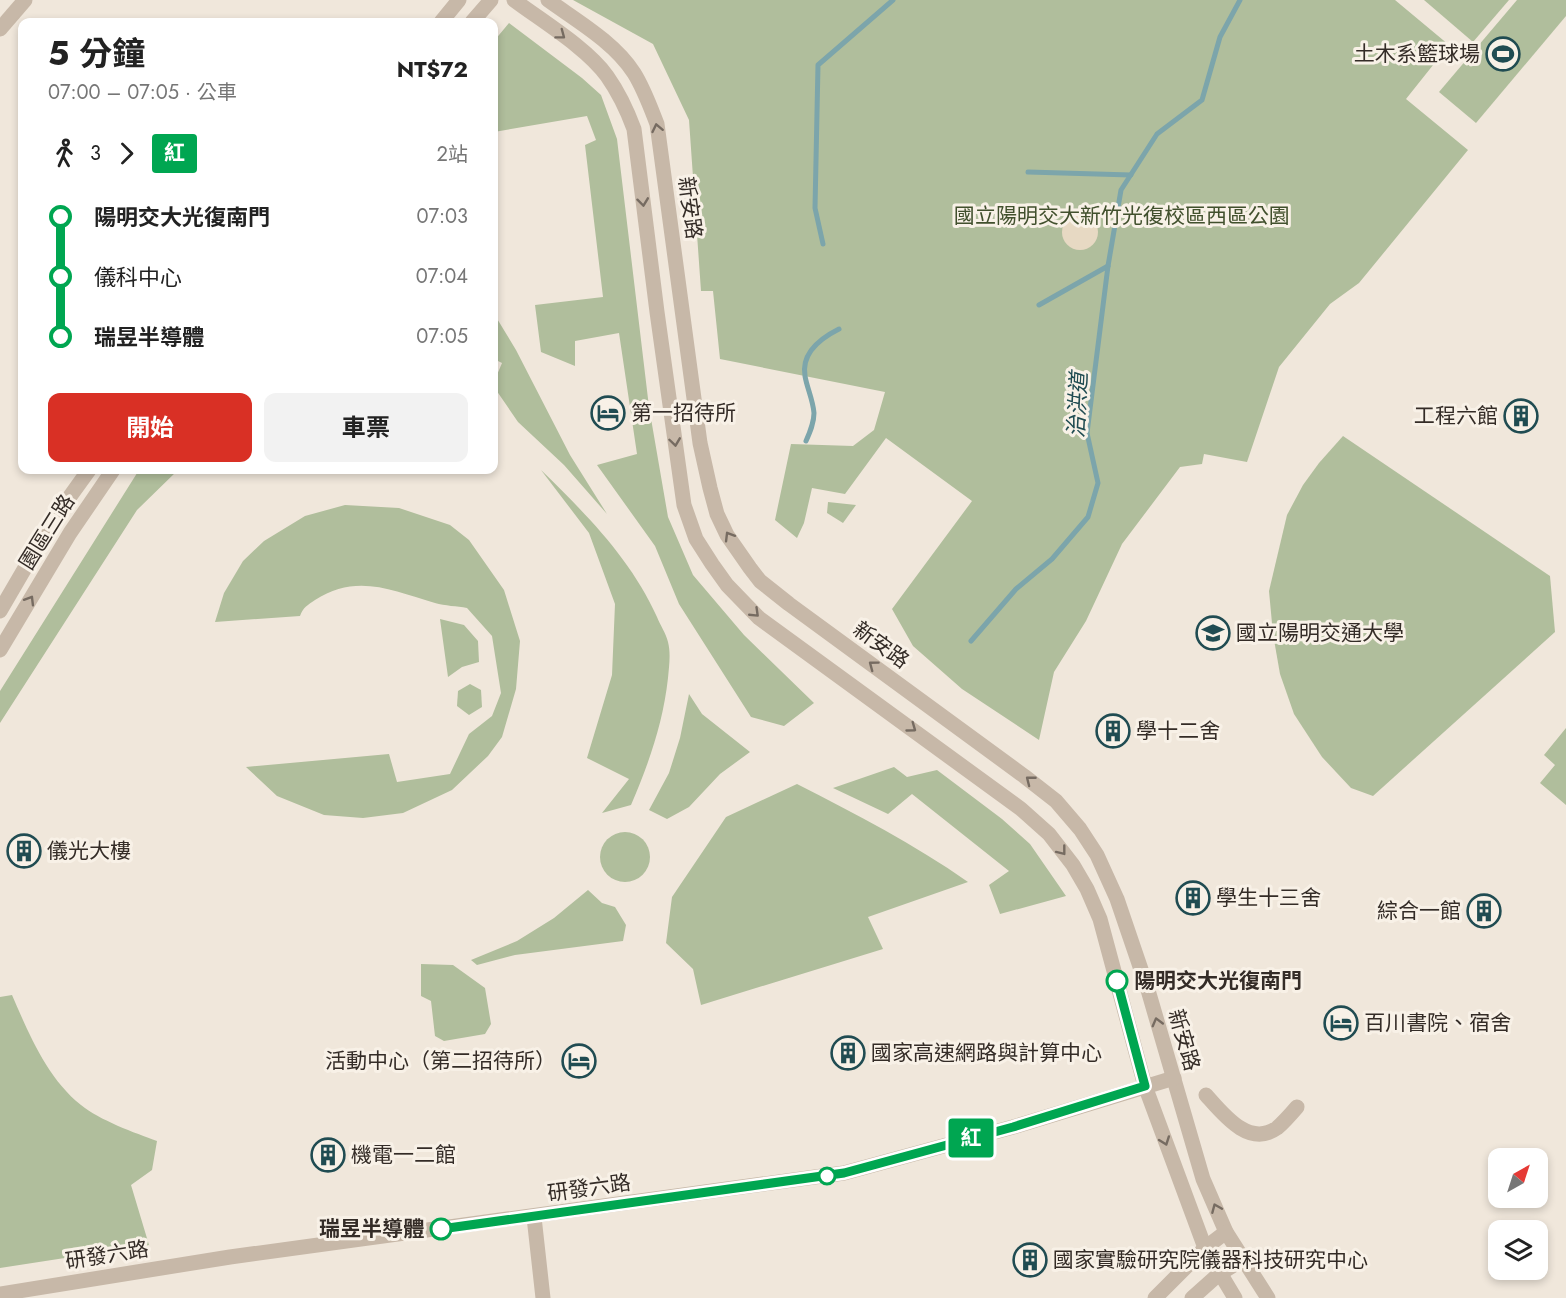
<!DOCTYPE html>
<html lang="zh-TW">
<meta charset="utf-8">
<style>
body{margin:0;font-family:Jost,"Noto Sans TC",sans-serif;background:#f2f2f2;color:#222;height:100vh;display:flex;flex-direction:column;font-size:22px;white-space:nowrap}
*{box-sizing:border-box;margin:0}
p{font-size:20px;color:#767676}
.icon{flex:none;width:33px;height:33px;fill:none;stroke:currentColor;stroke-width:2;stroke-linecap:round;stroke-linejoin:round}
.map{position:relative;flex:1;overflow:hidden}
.side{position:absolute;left:18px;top:18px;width:480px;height:456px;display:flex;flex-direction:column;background:#fff;border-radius:12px;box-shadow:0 3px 9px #0003}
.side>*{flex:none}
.badge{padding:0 12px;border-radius:4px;font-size:21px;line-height:39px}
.needle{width:39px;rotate:39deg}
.buttons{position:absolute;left:1488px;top:1148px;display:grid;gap:12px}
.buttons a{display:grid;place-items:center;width:60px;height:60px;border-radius:12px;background:#fff;box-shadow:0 3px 9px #0003;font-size:30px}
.map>.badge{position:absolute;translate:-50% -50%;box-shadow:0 0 0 3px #fff}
.legs{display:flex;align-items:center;gap:9px;height:66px;padding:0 30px;font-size:20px}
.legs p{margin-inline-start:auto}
.headline{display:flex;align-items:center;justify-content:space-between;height:102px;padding:0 30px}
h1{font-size:33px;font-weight:700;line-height:45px}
.primary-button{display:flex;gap:12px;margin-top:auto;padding:12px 30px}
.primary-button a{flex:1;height:69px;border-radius:12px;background:#d93025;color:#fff;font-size:24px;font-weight:700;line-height:69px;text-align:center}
.primary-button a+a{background:#f2f2f2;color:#222}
ul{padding:0 30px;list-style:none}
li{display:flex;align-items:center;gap:21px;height:60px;font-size:22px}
li i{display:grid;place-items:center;width:9px;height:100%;margin:0 8px;background:currentColor}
li i::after{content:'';width:15px;height:15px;margin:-8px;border:4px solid;border-radius:50%;background:#fff}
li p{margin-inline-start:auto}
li:first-child i{background:linear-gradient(#0000 50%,currentColor 0)}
li:last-child i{background:linear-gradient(currentColor 50%,#0000 0)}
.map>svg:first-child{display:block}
.green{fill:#b0be9c}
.plaza{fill:#e7d9c3}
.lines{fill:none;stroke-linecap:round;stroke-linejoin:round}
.stream{stroke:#7ca5ab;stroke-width:5}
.minor{stroke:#c7b8a8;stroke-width:15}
.oneway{stroke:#766b61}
.line-1-casing{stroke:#fff;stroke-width:14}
.line-1{stroke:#00a651;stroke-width:9}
.stop-1-dot{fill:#fff;stroke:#00a651;stroke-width:3}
.labels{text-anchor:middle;stroke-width:6;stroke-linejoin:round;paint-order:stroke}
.poi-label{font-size:21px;fill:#342c27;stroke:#f8f1e7;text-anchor:start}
.street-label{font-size:21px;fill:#342c27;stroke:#f8f1e7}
.park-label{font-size:21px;fill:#41502d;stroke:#f8f1e7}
.stop-label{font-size:21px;font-weight:bold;fill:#342c27;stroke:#f8f1e7;text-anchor:start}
.water-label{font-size:22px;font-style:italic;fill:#204c52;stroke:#f8f1e7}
</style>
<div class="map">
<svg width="1566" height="1298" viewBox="0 0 1566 1298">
<rect width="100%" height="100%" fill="#f0e7db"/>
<g class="green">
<polygon points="573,0 1395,0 1449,45 1406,99 1468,150 1359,283 1330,304 1279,367 1247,462 1204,454 1202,464 1180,467 1122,544 1086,621 1054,672 1039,740 962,689 913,646 892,609 972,501 886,438 845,494 812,488 804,523 797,538 775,520 791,444 853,446 874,430 885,392 720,359 713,291 701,291 689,120 653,44"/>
<polygon points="1424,0 1509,0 1473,42"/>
<polygon points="1517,0 1566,0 1566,16 1476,123 1439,92"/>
<polygon points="509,23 582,78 601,95 617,139 649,407 668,517 693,575 744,635 814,703 784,726 751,717 679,604 655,546 597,465 637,454 619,333 575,341 575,366 541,352 535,305 603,297 585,145 596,140 587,116 494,132 494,41"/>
<polygon points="494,316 496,317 516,350 570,455 607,514 564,465 518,422 494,387 494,382 502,363 494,359"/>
<polygon points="1343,436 1550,576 1555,632 1373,796 1351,788 1322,757 1294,714 1280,674 1273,634 1269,591 1287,515 1303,485 1319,463"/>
<polygon points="139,470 178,470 137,510 0,723 0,691"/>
<path d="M541,470c45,44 90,89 116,147 3,8 9,16 11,25 3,12 1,24 0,36 -5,45 -19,85 -37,127l-29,8 27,-34 -42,-21 25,-83 3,-71 -26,-71z"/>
<polygon points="828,502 856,505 843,523 827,513"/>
<path d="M345,505l54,3 51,17 19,15 35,50 16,51 -4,48 -14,48 -14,19 -36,34 -49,23 -40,5 -39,-3 -47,-19 -31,-29 143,-13 8,28 53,-8 19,-40 23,-18 9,-23 -9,-57 -25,-28c-10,-2 -22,-2 -32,-5 -43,-13 -79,-30 -120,-3 -7,5 -12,7 -15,16l-85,6 9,-29 19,-32 21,-20 41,-25z"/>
<polygon points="440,619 464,625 478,641 479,662 462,667 448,677"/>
<polygon points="470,684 481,690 482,707 469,715 457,706 458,691"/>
<polygon points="689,694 702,714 750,752 720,774 689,807 667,819 649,810 669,773 680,738"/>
<polygon points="1566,728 1566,805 1540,783 1555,765 1544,755"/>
<polygon points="894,767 907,777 937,770 1002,819 1030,844 1066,896 1000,914 989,885 1009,871 912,794 888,814 833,788"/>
<path d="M797,784c59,30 117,60 171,98l-100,35 15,32 -182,56 -8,-36 -27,-26 6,-46 54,-80z"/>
<circle cx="625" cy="857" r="25"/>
<polygon points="588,890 602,903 615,907 626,925 623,941 515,955 477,965 471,960 517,941 554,918"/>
<polygon points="421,964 453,965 485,988 491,1024 485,1034 444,1041 435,1036 431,1001 421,996"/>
<path d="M12,995c17,39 35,83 69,110 18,15 54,28 76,36l-5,29 -21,15 18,60 -149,23v-271z"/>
</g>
<circle class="plaza" cx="1080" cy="232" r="18"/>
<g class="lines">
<g class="stream">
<polyline points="1028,172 1131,175"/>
<polyline points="823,244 815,208 818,65 893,0"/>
<polyline points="1039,305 1108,266"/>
<path d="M806,441c4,-9 8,-18 8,-28 -1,-13 -7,-25 -9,-37 -4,-23 16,-38 34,-47"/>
<polyline points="971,641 1016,589 1052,559 1088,517 1098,483 1087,433 1108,266 1121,190 1157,134 1202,100 1220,37 1240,0"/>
</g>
<g class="minor">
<path d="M514,0c28,21 73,48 93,76 12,17 20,34 27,53l23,183 27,193 12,34 16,25 15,21 32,33 262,191 28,25 24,31 14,24 13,30 45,167 60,162 30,50"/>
<path d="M548,0c29,21 66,42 86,73 10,16 16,33 23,51l43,319 10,45 7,26 10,21 23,33 10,13 29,23 235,172 32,25 24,28 17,26 20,44 31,91 55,189 23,53 42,66"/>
<polyline points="441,22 459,0"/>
<polyline points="472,22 491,0"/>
<polyline points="0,29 25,0"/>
<polyline points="0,611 53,520 89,470"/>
<polyline points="0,650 70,533 113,470"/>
<path d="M1206,1095c17,19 43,53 71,33 7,-6 14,-14 20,-21"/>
<polyline points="534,1217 543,1298"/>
<polyline points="0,1294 230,1257 844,1173 1013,1127 1174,1078"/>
<polyline points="1155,1298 1205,1248 1226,1232"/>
<polyline points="1192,1298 1219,1274 1242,1260"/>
</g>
</g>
<defs><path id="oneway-chevron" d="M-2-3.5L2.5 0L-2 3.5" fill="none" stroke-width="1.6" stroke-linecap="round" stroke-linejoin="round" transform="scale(1.5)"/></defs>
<g class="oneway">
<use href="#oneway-chevron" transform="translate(561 35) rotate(37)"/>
<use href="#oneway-chevron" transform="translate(657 128) rotate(-102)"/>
<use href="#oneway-chevron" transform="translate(643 202) rotate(83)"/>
<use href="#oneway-chevron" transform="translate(675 442) rotate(82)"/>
<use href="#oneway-chevron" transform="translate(729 536) rotate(-121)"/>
<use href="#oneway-chevron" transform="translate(30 600) rotate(-59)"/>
<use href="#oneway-chevron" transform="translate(755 613) rotate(44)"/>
<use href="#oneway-chevron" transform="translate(873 665) rotate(-143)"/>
<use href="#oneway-chevron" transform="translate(912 728) rotate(36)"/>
<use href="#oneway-chevron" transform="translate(1030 780) rotate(-142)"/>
<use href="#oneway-chevron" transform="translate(1062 851) rotate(52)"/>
<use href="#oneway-chevron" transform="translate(1157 1022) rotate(-105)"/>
<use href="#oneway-chevron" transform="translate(1165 1141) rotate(70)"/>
<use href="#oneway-chevron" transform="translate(1216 1208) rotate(-113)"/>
</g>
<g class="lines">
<defs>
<polyline id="line-1" points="441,1229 844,1173 1013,1127 1145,1086 1117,981"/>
</defs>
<use href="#line-1" class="line-1-casing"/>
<use href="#line-1" class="line-1"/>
</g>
<defs>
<symbol id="stadium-ring" viewBox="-11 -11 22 22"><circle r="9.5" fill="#f8f1e7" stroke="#204c52" stroke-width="1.5"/><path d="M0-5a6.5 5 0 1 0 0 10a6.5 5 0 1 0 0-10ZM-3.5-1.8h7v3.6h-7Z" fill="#204c52"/></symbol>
<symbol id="hotel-ring" viewBox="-11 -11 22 22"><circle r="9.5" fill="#f8f1e7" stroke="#204c52" stroke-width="1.5"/><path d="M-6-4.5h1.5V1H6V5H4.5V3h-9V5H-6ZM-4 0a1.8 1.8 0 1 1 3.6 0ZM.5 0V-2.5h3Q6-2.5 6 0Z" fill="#204c52"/></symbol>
<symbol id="building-ring" viewBox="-11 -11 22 22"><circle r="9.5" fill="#f8f1e7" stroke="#204c52" stroke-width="1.5"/><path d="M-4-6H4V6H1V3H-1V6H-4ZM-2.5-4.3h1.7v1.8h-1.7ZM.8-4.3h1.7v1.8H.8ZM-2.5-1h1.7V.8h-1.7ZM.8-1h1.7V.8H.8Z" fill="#204c52"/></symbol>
<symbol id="university-ring" viewBox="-11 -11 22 22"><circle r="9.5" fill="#f8f1e7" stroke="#204c52" stroke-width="1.5"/><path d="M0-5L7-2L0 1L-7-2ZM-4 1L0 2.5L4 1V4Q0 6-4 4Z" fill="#204c52"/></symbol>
</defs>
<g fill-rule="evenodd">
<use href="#stadium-ring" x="1484" y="35" width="38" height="38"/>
<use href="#hotel-ring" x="589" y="394" width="38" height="38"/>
<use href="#building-ring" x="1502" y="397" width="38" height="38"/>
<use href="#university-ring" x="1194" y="614" width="38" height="38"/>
<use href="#building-ring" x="1094" y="712" width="38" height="38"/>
<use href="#building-ring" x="5" y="832" width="38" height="38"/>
<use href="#building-ring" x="1174" y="879" width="38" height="38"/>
<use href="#building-ring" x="1465" y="892" width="38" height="38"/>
<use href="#hotel-ring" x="1322" y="1004" width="38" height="38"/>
<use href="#building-ring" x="829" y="1034" width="38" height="38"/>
<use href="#hotel-ring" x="560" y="1042" width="38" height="38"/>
<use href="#building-ring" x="309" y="1136" width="38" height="38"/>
<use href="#building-ring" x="1011" y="1241" width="38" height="38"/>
</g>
<g class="stop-1-dot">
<circle cx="1117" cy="981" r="10"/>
<circle cx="827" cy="1176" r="8"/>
<circle cx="441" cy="1229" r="10"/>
</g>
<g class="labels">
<g class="poi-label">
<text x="1480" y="61" text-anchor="end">土木系籃球場</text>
<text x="631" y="420">第一招待所</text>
<text x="1498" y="423" text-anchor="end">工程六館</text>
<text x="1236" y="640">國立陽明交通大學</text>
<text x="1136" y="738">學十二舍</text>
<text x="47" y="858">儀光大樓</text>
<text x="1216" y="905">學生十三舍</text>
<text x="1461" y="918" text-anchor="end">綜合一館</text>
<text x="1364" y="1030">百川書院、宿舍</text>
<text x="871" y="1060">國家高速網路與計算中心</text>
<text x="556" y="1068" text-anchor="end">活動中心（第二招待所）</text>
<text x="351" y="1162">機電一二館</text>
<text x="1053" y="1267">國家實驗研究院儀器科技研究中心</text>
</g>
<g class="street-label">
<text transform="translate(690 208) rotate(82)" y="7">新安路</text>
<text transform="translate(47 532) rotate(-58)" y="7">園區三路</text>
<text transform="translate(881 645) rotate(36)" y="7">新安路</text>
<text transform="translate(1184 1040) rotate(74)" y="7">新安路</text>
<text transform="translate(589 1188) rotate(-8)" y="7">研發六路</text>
<text transform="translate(107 1255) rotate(-9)" y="7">研發六路</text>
</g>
<g class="park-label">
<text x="1122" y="223">國立陽明交大新竹光復校區西區公園</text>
</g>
<g class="stop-label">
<text x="1134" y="988">陽明交大光復南門</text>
<text x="424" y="1236" text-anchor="end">瑞昱半導體</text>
</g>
<g class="water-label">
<text transform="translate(1077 405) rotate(-87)" y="8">治洪道</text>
</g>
</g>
</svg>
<div class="buttons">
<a><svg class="needle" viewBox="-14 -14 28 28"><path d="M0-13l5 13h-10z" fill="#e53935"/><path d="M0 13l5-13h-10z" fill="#767676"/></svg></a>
<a><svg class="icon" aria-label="layers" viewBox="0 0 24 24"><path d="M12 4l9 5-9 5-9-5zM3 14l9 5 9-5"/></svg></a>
</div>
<b class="badge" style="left:971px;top:1138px;background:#00a651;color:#fff">紅</b>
<section class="side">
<div class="headline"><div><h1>5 分鐘</h1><p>07:00 – 07:05 · 公車</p></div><b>NT$72</b></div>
<div class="legs"><svg class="icon" aria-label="walk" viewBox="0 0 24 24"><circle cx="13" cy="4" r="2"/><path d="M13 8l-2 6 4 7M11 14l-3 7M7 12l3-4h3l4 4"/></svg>3<svg class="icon" aria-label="forward" viewBox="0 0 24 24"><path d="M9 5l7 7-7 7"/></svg><b class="badge" style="background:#00a651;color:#fff">紅</b><p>2站</p></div>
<ul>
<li><i style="color:#00a651"></i><b>陽明交大光復南門</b><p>07:03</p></li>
<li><i style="color:#00a651"></i><span>儀科中心</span><p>07:04</p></li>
<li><i style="color:#00a651"></i><b>瑞昱半導體</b><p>07:05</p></li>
</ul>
<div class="primary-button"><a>開始</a><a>車票</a></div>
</section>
</div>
